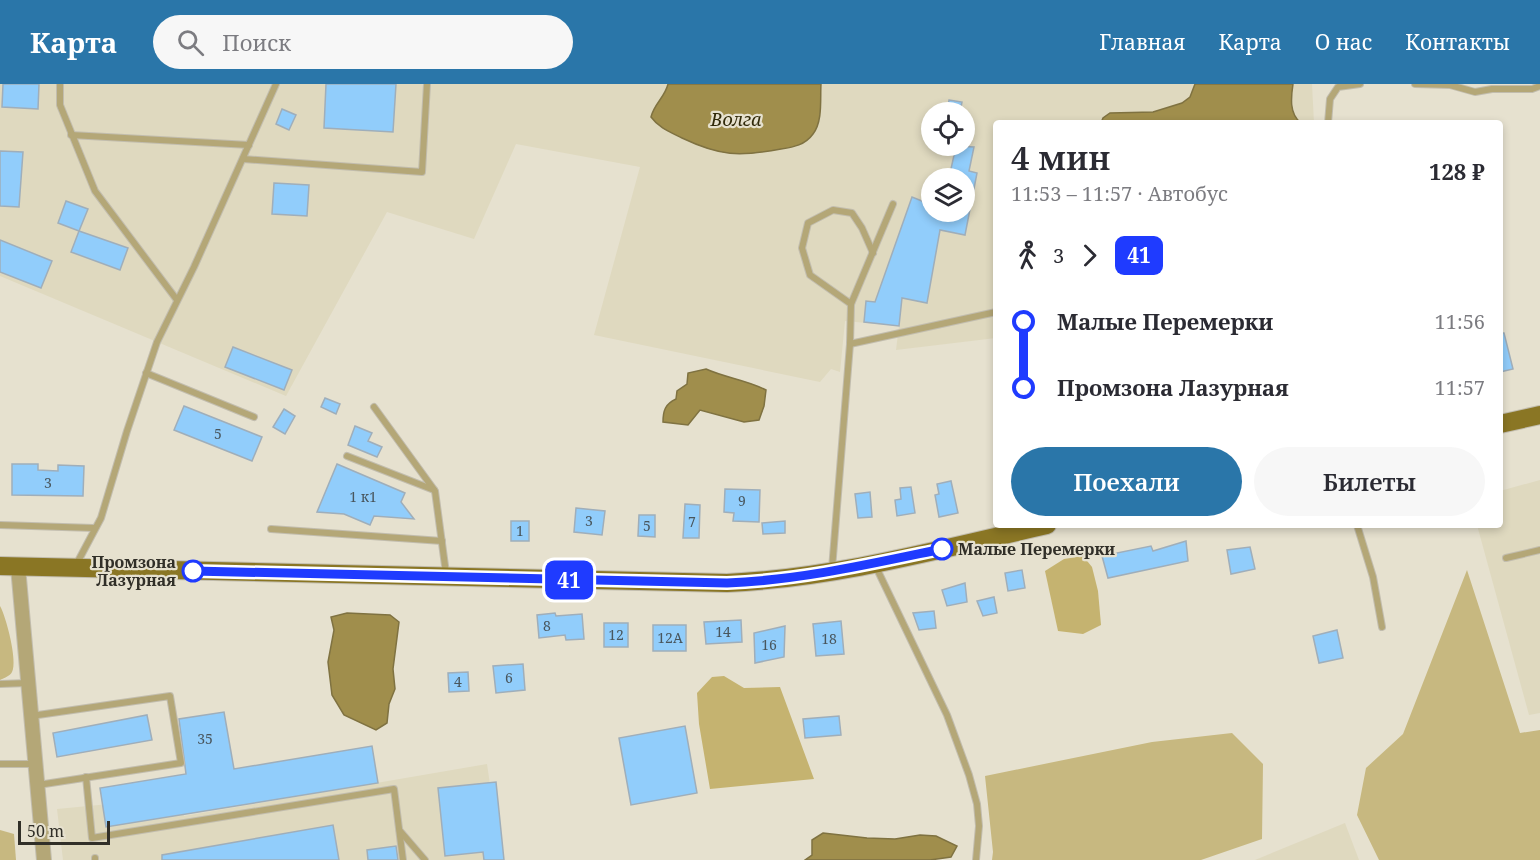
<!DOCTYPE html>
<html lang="ru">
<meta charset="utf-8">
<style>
body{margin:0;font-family:"Noto Serif",serif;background:#f7f7f7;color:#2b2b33;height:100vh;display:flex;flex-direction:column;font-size:22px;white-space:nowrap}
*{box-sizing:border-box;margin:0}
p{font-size:20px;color:#7c7c81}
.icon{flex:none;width:33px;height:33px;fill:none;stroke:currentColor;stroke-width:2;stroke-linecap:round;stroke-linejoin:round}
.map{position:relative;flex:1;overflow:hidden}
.sheet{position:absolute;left:993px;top:36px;width:510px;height:408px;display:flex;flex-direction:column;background:#fff;border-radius:6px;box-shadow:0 3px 9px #0003}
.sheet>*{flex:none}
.badge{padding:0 12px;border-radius:9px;font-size:21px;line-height:39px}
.tools{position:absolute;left:921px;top:18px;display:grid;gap:12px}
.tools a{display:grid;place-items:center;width:54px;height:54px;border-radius:50%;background:#fff;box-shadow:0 3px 9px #0003;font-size:30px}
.scale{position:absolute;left:18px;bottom:15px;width:92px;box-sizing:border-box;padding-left:6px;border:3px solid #312f28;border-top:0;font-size:16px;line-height:21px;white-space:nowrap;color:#312f28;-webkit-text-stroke:4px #e6e1cf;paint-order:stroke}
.map>.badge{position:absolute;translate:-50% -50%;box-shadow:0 0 0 3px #fff}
.legs{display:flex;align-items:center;gap:9px;height:66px;padding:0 18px;font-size:20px}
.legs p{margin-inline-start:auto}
.summary{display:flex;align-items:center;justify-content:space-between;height:102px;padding:0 18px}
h1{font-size:33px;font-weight:600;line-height:45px}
.cta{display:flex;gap:12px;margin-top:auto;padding:12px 18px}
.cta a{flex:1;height:69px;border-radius:36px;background:#2a76a9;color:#fff;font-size:24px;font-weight:600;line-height:69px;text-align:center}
.cta a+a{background:#f7f7f7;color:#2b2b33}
ul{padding:0 18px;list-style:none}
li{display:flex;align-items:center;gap:21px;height:66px;font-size:22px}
li i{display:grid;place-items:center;width:9px;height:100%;margin:0 8px;background:currentColor}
li i::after{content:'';width:15px;height:15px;margin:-8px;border:4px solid;border-radius:50%;background:#fff}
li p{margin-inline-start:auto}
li:first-child i{background:linear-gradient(#0000 50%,currentColor 0)}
li:last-child i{background:linear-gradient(currentColor 50%,#0000 0)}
header{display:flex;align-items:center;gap:36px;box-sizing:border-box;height:84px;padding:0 30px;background:#2a76a9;color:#fff}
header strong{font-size:28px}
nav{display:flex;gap:33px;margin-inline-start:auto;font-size:21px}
.search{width:420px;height:54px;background:#f7f7f7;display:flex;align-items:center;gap:15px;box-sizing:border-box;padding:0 21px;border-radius:33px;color:#7c7c81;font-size:22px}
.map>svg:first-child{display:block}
.built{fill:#dfd9bf;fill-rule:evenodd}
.green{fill:#c7b880}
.forest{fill:#c5b370}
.water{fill:#a08e4c;stroke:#7f7241;stroke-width:1.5}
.building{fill:#91cdfb;stroke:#9faeba;stroke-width:1.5}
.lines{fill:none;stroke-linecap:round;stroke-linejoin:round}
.service-casing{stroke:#c2bdae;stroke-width:8}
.tertiary-casing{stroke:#c2bdae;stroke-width:16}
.primary-casing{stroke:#c2bdae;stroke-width:20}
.service{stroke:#b4a777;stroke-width:6}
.tertiary{stroke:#b4a777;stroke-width:14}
.primary{stroke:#8a7624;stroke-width:18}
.line-1-casing{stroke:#fff;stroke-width:14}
.line-1{stroke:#1f3bff;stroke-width:9}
.stop-1-dot{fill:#fff;stroke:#1f3bff;stroke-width:3}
.labels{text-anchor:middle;stroke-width:4.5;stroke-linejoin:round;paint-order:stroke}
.number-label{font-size:14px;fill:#49565d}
.stop-label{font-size:16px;font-weight:bold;fill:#312f28;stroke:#e6e1cf;text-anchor:start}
.water-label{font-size:18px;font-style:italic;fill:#302909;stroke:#e6e1cf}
</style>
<header>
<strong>Карта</strong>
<div class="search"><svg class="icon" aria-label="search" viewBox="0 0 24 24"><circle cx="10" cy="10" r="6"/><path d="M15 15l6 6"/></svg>Поиск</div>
<nav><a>Главная</a><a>Карта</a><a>О нас</a><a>Контакты</a></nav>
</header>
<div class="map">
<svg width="1540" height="776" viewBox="0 0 1540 776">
<rect width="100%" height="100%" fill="#e6e1cf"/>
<g class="built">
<path d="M0,0h668l-4,13 1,33 36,17 119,-42 1,-21h374l-5,13 -8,6 -29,9 -34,1 -16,5 -2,5h-105v215l-100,12 3,-24 -54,-5 -5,51 -9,-3 -11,13 -226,-47 46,-168 -124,-23 -42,95 -87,-27 -101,184 -286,-120zM932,28h32v34h-32zM932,94h32v34h-32z"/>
<polygon points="1293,0 1312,0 1314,39 1301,39 1296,36 1291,14"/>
<polygon points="1540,396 1540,629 1529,631 1477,441 1500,441 1500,407"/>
<polygon points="487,680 501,776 63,776 57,725 182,713 184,732"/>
<polygon points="1345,739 1359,776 1255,776"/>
</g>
<g class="green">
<polygon points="1467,486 1520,649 1540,646 1540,776 1379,776 1357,731 1366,684 1403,650"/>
<path d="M0,522c6,10 18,56 12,66 -2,4 -8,6 -12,8z"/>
<polygon points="1232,649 1263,680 1262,755 1201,776 992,776 993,768 985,692 1152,658"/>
<polygon points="0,746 14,750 16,776 0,776"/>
</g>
<g class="forest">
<polygon points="1083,472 1092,483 1098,507 1101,541 1083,550 1058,547 1045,487 1064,475"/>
<polygon points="724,592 744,604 780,603 814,695 710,705 699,640 697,609 712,593"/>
</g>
<g class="water">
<path d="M668,0h153c-1,15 2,37 -8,50 -8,11 -19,13 -32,15 -42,8 -61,7 -99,-11 -12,-6 -23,-10 -31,-21 3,-13 14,-20 17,-33z"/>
<path d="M1195,0h98c-2,13 -4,30 8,39h-200l2,-5 7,-5 43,-1 29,-9 8,-6z"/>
<path d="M706,285c20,9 41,11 60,21l-2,16 -5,14 -15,2 -44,-12 -12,15 -25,-3c0,-11 2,-18 13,-23l1,-8 10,-7 1,-11z"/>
<polygon points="347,529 390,531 399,538 393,585 395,605 389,620 387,639 376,646 344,631 332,611 328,578 334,546 331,533"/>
<polygon points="823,749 867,754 895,755 920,751 936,752 957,762 951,773 930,776 805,776 812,771 812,756"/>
</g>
<g class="building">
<polygon points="3,0 39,0 38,25 2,23"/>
<polygon points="326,0 396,0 393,48 324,44"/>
<polygon points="949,16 962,18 960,28 947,28"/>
<polygon points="282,25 296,31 289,46 276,40"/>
<polygon points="956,62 974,63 969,87 977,89 965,151 940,146 927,219 902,214 899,242 864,238 866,217 875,218 912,113 932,121 932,128 964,128 964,94 949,94"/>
<polygon points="0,67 23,68 19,123 0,122"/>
<polygon points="274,99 309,101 307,132 272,130"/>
<polygon points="66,117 88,125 79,147 58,139"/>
<polygon points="79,147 128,164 120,186 71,168"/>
<polygon points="0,156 52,177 41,204 0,188"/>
<polygon points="1500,249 1504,249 1513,285 1500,288"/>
<polygon points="233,263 292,286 284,306 225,283"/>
<polygon points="325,314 340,320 336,330 321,323"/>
<polygon points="184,322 262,353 252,377 174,346"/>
<polygon points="284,325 295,332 285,350 273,343"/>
<polygon points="355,342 372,349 368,357 382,363 377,373 348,361"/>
<polygon points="12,380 38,380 38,386 58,387 58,381 84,382 83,412 12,411"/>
<polygon points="337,380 405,409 401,418 414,435 374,432 370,441 344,430 317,428"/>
<polygon points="951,397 958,429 939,433 935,411 939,410 937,400"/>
<polygon points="911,403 915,429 897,432 895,416 901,415 900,404"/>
<polygon points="725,405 760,406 759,438 733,437 734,429 724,428"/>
<polygon points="870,408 872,433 858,434 855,410"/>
<polygon points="685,420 700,421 699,454 683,454"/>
<polygon points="576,424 605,427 602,451 574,448"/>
<polygon points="639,431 655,431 655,453 638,452"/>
<rect x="511" y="437" width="18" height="20"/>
<polygon points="785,437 785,449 763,450 762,439"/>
<polygon points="1186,457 1188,477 1108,494 1102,472 1151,462 1153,467"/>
<polygon points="1250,463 1255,485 1231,490 1227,466"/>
<polygon points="1022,486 1025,504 1008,507 1005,489"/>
<polygon points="965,499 967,518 947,522 942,506"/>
<polygon points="994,513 997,529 983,532 977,517"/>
<polygon points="934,527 936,544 919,546 913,529"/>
<polygon points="555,529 556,532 582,530 584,555 566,556 565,551 539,554 537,531"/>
<polygon points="741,536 742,558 706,560 704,538"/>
<polygon points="841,537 844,570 816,572 813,540"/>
<rect x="604" y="539" width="24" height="24"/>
<rect x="653" y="541" width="33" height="26"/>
<polygon points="785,542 784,573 755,579 754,549"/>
<polygon points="1337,546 1343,574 1319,579 1313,552"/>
<polygon points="523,580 525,606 496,609 493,582"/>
<polygon points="468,588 469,607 449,608 448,589"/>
<polygon points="224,628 234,685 372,662 378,699 106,743 100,704 186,690 179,635"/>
<polygon points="147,631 152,656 57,673 53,649"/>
<polygon points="839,632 841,651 805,654 803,635"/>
<polygon points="685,642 697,709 631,721 619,654"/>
<polygon points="496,698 504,776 484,776 483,768 445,772 438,704"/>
<polygon points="333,741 339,776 162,776 162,771"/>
<polygon points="396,762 398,776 368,776 367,766"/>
</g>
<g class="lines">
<defs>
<g id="service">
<polyline points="60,0 60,21 95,107 177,216"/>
<polyline points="1415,0 1450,1 1475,8 1492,5 1532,5 1540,2"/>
<polyline points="1328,39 1330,15 1338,3 1360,0"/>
<polyline points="71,51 249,61"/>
<polyline points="243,75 422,88 427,0"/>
<polyline points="851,220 810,191 802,164 808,139 833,126 852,129 862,144 873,169"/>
<polyline points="850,260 996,228"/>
<polyline points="146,289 254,333"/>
<polyline points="374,323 435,407 446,489"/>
<polyline points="347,372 434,406"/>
<polyline points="0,441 94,444"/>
<polyline points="1357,441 1373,493 1382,543"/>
<polyline points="271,445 442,457"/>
<polyline points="1506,474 1540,466"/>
<polyline points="76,481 101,434 127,347 157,258 194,183 276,0"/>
<polyline points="876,483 947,631 969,691 977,720 979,742 976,776"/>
<polyline points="832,485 850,260 851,220 893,120"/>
<polyline points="0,600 28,599"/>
<polyline points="31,632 170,612 181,679 38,701"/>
<polyline points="0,680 35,680"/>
<polyline points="86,693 92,754 394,705 403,776"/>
<polyline points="400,747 425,776"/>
<polyline points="95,774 95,776"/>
</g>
<polyline id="tertiary" points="18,483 44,776"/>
<g id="primary">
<polyline points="1500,340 1540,331"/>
<path d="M0,482l727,17c109,-5 214,-34 320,-58"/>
</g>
</defs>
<use href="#service" class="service-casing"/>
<use href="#tertiary" class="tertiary-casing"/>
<use href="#primary" class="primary-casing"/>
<use href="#service" class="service"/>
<use href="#tertiary" class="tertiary"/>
<use href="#primary" class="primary"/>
</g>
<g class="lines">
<defs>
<path id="line-1" d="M193,487l534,12c74,-3 143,-19 215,-34"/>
</defs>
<use href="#line-1" class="line-1-casing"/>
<use href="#line-1" class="line-1"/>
</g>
<g class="stop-1-dot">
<circle cx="942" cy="465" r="10"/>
<circle cx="193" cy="487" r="10"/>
</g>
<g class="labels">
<g class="number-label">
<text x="218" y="355">5</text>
<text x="48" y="404">3</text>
<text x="363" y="418">1 к1</text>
<text x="742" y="422">9</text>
<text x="589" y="442">3</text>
<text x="692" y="443">7</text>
<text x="647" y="447">5</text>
<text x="520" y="452">1</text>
<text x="547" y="547">8</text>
<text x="723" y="553">14</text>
<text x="616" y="556">12</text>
<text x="670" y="559">12А</text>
<text x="829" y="560">18</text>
<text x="769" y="566">16</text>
<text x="509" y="599">6</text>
<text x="458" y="603">4</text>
<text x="205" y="660">35</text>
</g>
<g class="stop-label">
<text x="958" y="471">Малые Перемерки</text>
<text x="176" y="484" text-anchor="end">Промзона<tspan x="176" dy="18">Лазурная</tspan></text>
</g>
<g class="water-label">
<text x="736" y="42">Волга</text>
</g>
</g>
</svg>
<div class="tools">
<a><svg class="icon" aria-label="locate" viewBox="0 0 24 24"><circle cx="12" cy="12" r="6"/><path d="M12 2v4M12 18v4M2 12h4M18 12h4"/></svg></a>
<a><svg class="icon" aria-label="layers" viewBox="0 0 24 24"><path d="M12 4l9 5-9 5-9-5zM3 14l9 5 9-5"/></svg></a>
</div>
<div class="scale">50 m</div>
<b class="badge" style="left:569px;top:496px;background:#1f3bff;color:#fff">41</b>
<section class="sheet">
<div class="summary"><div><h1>4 мин</h1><p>11:53 – 11:57 · Автобус</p></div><b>128 ₽</b></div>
<div class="legs"><svg class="icon" aria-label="walk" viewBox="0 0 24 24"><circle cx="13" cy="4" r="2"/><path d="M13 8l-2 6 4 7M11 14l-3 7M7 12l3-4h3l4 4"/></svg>3<svg class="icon" aria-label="forward" viewBox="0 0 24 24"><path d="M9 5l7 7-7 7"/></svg><b class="badge" style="background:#1f3bff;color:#fff">41</b></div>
<ul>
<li><i style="color:#1f3bff"></i><b>Малые Перемерки</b><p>11:56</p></li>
<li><i style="color:#1f3bff"></i><b>Промзона Лазурная</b><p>11:57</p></li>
</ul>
<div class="cta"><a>Поехали</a><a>Билеты</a></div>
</section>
</div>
